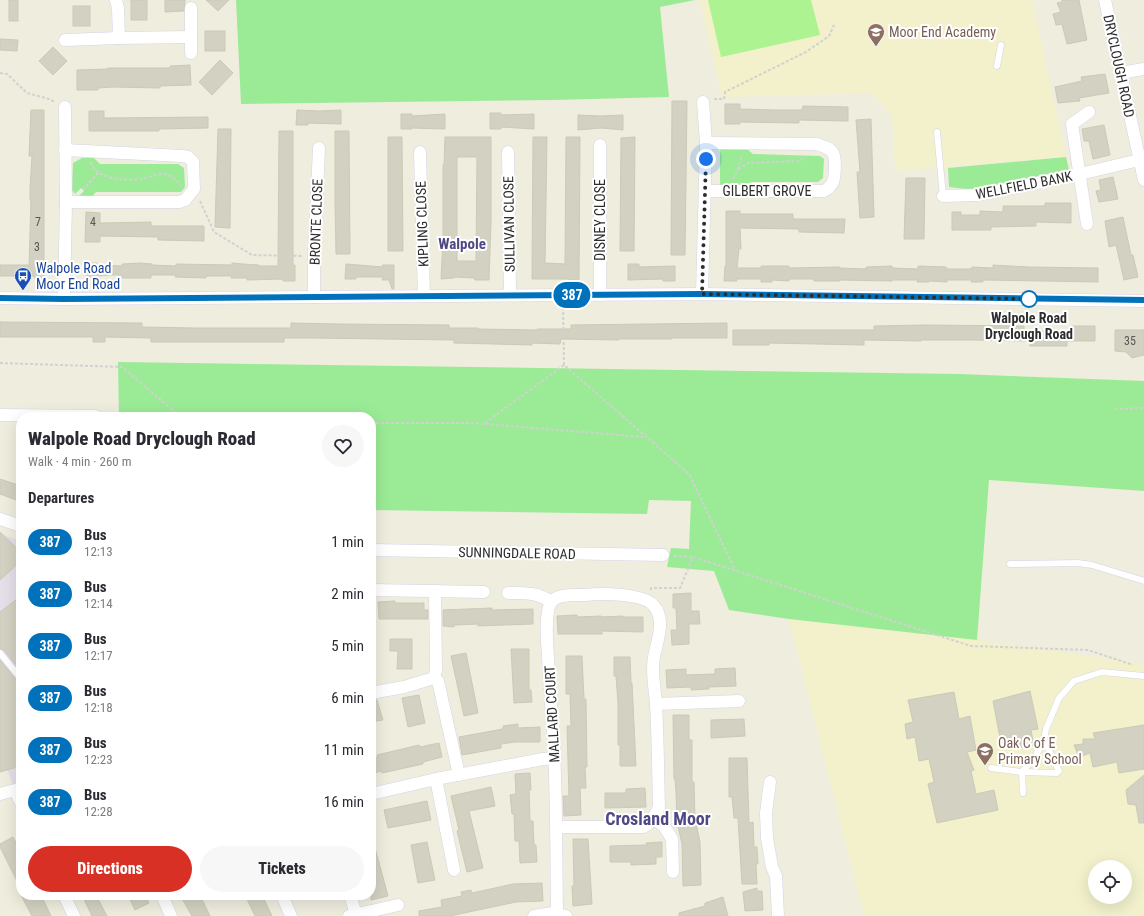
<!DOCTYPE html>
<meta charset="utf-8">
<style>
body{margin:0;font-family:"Roboto Condensed",sans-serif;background:#f7f7f7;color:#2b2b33;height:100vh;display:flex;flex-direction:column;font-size:15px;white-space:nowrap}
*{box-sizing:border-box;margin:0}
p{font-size:13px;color:#7c7c81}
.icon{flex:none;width:22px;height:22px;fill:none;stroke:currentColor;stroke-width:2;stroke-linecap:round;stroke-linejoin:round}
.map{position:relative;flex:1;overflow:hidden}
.details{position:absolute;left:16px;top:412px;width:360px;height:488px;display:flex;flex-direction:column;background:#fff;border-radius:16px;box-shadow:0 4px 16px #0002}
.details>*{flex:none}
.badge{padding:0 8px;border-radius:13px;font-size:14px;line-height:26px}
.tools{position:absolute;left:1088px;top:860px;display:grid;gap:8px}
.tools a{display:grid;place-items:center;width:44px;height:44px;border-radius:50%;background:#fff;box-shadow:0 4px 16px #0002;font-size:20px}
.you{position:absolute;width:20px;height:20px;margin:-10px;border:3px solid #fff;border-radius:50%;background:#1a73e8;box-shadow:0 0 0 6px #1a73e833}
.map>.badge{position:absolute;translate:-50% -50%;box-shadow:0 0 0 2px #fff}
h2{padding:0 12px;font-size:15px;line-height:36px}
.round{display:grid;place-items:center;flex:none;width:42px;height:42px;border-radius:21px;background:#f7f7f7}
.overview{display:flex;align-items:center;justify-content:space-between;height:68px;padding:0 12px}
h1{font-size:19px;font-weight:800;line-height:30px}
.button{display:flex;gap:8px;margin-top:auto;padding:8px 12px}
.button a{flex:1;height:46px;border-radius:24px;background:#d93025;color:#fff;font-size:16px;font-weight:800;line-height:46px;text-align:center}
.button a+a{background:#f7f7f7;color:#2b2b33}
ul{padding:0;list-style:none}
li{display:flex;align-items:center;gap:12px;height:52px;padding:0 12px}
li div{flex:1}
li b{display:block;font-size:15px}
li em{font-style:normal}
li .badge{min-width:44px;font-weight:700;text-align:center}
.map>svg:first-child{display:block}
.industrial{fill:#e4dfe8}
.education{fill:#f2f1cc;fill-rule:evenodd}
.green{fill:#9beb96}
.pitch{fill:#adf391}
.building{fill:#d2d1c2;stroke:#cbcab7;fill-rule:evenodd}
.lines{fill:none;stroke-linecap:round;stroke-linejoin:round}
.lane-casing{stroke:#d5d3e7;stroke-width:7}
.street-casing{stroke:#d5d3e7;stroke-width:13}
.path{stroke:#d1d1d1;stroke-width:2;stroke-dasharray:3 2;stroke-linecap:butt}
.lane{stroke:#fff;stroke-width:6}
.street{stroke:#fff;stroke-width:12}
.line-casing{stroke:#fff;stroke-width:9}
.line{stroke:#0072bc;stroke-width:6}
.walk{stroke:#2d2d2d;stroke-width:4;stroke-dasharray:0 7.2}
.stop-dot{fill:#fff;stroke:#0072bc;stroke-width:2}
.labels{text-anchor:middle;stroke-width:4;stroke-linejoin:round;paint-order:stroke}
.number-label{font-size:12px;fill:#565652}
.education-label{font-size:14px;fill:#785e54;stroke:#fff;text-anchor:start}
.street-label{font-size:14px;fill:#2d2d2d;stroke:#fff}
.transit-label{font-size:14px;fill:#164399;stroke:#fff;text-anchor:start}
.stop-label{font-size:14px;font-weight:bold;fill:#2d2d2d;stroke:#fff}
.neighbourhood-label{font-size:15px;font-weight:bold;fill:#4e4883;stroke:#fff}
.district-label{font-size:18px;font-weight:bold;fill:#4e4883;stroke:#fff}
</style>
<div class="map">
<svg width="1144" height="916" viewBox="0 0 1144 916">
<rect width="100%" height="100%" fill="#efedde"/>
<polygon class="industrial" points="0,534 21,541 21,782 13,786 1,751 0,751"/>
<g class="education">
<polygon points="700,0 1032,0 1066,157 895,171 892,115 872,93 722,97"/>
<path d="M789,619l182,20 173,25v252h-280zM1095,867h30v30h-30z"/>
</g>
<g class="green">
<polygon points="236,0 695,0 660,7 669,97 553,100 241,104"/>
<polygon points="720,149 747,149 753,154 820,156 824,159 823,178 818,182 751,182 747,188 720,187"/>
<polygon points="1066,157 1069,170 974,190 949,187 948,168"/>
<polygon points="82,158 94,158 100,164 178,164 184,168 185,187 181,192 96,192 91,198 79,196 84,191 81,188 75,194 72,190 73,163"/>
<polygon points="118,362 959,374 1144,381 1144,491 989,480 977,640 789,619 729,610 714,571 667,567 671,548 689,549 691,501 649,500 647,514 371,510 371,417 119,417"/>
</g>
<polygon class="pitch" points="708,0 811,0 820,35 721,57"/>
<g class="building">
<rect x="9" y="0" width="9" height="21"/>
<rect x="131" y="0" width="16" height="20"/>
<polygon points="165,0 185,0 184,11 165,12"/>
<polygon points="206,0 229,0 218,11"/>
<polygon points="1062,0 1079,0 1087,40 1067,44 1062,24 1056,25 1053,14 1061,12 1057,3 1062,2"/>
<rect x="73" y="6" width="17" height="20"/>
<rect x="205" y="31" width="20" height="20"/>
<polygon points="0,39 18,40 17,51 0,50"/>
<polygon points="53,47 67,61 53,75 39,61"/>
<polygon points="220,60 233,73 212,95 199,82"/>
<polygon points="190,65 191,85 160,86 160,88 114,87 98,88 98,90 77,90 77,70 108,69 108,68 170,68 170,66"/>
<polygon points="1105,74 1109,93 1079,98 1080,101 1058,103 1055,87 1082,81 1081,77"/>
<polygon points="672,101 687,101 685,255 671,255"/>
<polygon points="725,104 740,104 740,109 775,110 802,110 803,106 848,107 848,121 799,120 799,123 740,122 740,124 725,124"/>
<polygon points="31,110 44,110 44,278 34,278 34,276 0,276 0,265 29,265 31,200 30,200 30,189 32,156 29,156"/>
<polygon points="297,110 319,111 341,110 341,124 308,123 308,125 296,125"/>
<polygon points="89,111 104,111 104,118 208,117 208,128 159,129 159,131 89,131"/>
<polygon points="490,113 501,113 501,115 534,114 534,129 501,127 501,129 490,129"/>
<polygon points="401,114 412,114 412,116 445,114 445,129 412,128 412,129 401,129"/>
<polygon points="578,115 601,116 623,115 623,130 601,128 578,130"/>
<polygon points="871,119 874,217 860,218 857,172 860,172 856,120"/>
<polygon points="1104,125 1110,155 1093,159 1089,141 1084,141 1082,129"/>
<polygon points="218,129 231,129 230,228 215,227"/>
<polygon points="279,131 293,131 293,265 295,265 295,281 283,281 283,279 247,280 247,278 231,278 232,276 206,276 206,278 175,277 176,275 151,275 151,278 122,278 122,275 109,275 86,277 86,263 97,263 97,265 122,266 122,264 140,263 152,264 152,265 176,266 176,264 232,265 232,263 243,264 259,265 258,266 278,266"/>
<polygon points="335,131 349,131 350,254 336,254 335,202"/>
<polygon points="388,137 402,137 403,251 388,251"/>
<path d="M445,137h46v85l-2,58h-14l-1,-2 -20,-1v1l-13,1 2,-39v-75h1zM457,157h20l-1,104h-19z"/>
<polygon points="533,137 547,137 545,263 565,264 566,137 580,137 579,280 568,280 568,279 532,279"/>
<polygon points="635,137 634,251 620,251 621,138"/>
<polygon points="1113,177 1118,199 1099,202 1096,191 1101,190 1099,180"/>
<polygon points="906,178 925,178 924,239 904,239"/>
<polygon points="1045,203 1071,203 1071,223 1036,222 1036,226 991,227 991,230 952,230 952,212 961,212 961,215 980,215 980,211 1003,212 1003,206 1045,206"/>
<polygon points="726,211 740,211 740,214 793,214 793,219 845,219 844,233 799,232 799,229 740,228 741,249 739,249 737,268 761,268 761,266 789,266 789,268 840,267 840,268 866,269 866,267 892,266 892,268 918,269 918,266 946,267 947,269 971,269 972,267 993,268 993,265 1029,267 1098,268 1098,282 983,280 983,282 971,282 972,280 947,280 947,282 929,281 929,282 917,282 918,280 892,280 892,281 840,280 840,281 814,281 814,279 789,279 789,281 772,280 772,282 761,282 761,279 736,279 737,281 724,281 725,266 726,266"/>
<polygon points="86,212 100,213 100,223 151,222 151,226 204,226 204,241 158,240 158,237 100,236 100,242 85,242"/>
<polygon points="1123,217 1131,255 1133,255 1138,277 1124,280 1116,245 1109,247 1105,221"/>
<polygon points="346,264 383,267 382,265 394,265 394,289 392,289 389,280 382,280 383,277 356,277 356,279 345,279"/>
<polygon points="628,264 639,264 639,267 675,266 675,281 663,281 663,279 628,280"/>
<polygon points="0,322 142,323 142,327 194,328 291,328 291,323 339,324 449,325 449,328 478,328 478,329 537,330 537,329 571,329 571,325 727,323 727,338 672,338 672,339 619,339 619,340 561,339 560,344 532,343 532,345 454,343 454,340 315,338 284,338 284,342 151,342 151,338 105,337 105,342 93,342 93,337 0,337"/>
<polygon points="925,325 1024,326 1024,331 1072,331 1072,326 1095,326 1095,341 1067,341 1067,346 1030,346 1030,341 973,340 921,340 921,341 864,340 864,345 769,343 769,345 733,345 733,330 874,330 874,326"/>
<polygon points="1115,330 1144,330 1144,355 1132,358 1126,352 1115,351"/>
<polygon points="0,479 21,486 21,495 19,501 0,494"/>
<polygon points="0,532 21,552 21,561 0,580"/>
<polygon points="691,593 691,611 699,611 700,624 689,624 689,644 672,645 671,630 677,630 676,608 673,608 673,594"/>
<polygon points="21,596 21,672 4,650 0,649 0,612"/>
<polygon points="395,601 395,603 424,603 424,610 428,610 428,619 379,619 378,602"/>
<polygon points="492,608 492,610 533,609 533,624 478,626 478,624 454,625 454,627 443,626 443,610"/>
<polygon points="577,615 577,617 601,616 601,617 623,616 623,617 643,617 643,632 602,631 602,634 558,634 557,616"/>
<polygon points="390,639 412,639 412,669 397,669 398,651 390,651"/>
<polygon points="511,649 529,649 529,690 531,690 532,702 514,703"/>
<polygon points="466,653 478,713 464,716 451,656"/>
<polygon points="566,656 582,656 584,699 586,699 587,767 585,767 586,788 580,788 581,815 564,816 563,796 569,796 567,726 571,726 570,694 566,694"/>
<polygon points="614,657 630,657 631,683 632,683 636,766 620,766 620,745 618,745 618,703 616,676 614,676"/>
<polygon points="0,660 18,682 21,683 21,766 0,772"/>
<polygon points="735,668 736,686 709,687 709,689 691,690 691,687 667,688 666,670 686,669 686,675 715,674 715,669"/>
<polygon points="1030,691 1038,729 1031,730 1034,745 1010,749 1007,748 1001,743 993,701"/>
<polygon points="954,692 959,719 970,716 976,750 967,752 974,770 971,771 976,794 994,790 998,810 937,823 928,784 934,782 929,759 919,761 915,737 907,739 905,724 913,722 908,700"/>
<polygon points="419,695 425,723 408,727 402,698"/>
<polygon points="371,700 377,700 383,720 371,722"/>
<polygon points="673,715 689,715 689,740 692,740 692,782 694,782 695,819 700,842 701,885 683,886 682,844 677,822 676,792 675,779 674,779"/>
<polygon points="744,719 745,736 711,738 711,720"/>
<polygon points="518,724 518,728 540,727 540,742 515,742 501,744 501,748 462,755 459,737 503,729 503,726"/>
<polygon points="1144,725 1144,769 1119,773 1117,762 1093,767 1090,753 1079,757 1074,745 1083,744 1083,739 1095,739 1093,733"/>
<polygon points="439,743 442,757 423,762 423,764 382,773 381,771 371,774 371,759 378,757 377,755 419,745 420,747"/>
<polygon points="729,758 747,758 749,823 753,822 754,847 757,847 758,864 756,864 757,884 742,884 738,818 734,818 732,797 729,797"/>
<polygon points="530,773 531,790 529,790 530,821 533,821 534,845 536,845 537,862 520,863 519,841 515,841 514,814 512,814 510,795 516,794 515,774"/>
<polygon points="1144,775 1144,823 1139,823 1136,805 1128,804 1126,790"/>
<polygon points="491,787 495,806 469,811 483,868 467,872 457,831 459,830 451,796"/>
<polygon points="645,788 646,807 605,808 605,793 626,793 626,789"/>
<polygon points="427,801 431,820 388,828 384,810"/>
<polygon points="13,837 21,853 17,854 21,862 21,889 0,847 0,844"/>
<polygon points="573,839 588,839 592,904 573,906 572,886 574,886"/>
<polygon points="427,842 435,880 418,883 411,845"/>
<polygon points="662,842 662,857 656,857 656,864 631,865 631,862 610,862 610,846 647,845 646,843"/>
<polygon points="375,848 388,896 371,900 371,849"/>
<polygon points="542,883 543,901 516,902 450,916 419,916 419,911 442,907 441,900 462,896 461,892 471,890 472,893 513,884"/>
<polygon points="757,888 757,891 762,891 763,910 745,911 743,892"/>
<polygon points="21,895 41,895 51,916 32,916"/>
<polygon points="82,895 96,895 107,916 92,916"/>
<polygon points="128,895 145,895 149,903 135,910"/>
<polygon points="180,895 200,895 210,916 192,916"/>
<polygon points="245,895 262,895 272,916 255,916"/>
<polygon points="723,897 728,916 679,916 679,913 705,906 705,903"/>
</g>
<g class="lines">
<defs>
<g id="lane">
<polyline points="997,66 1001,45"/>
<polyline points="937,132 943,196"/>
<polyline points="1010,564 1078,563 1092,565 1144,581"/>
<polyline points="0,653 21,679"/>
<polyline points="1044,740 1059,771 1057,773 1022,772 1035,757 1044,740 1046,729 1059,698 1074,681 1102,672 1144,676"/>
<polyline points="991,768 1022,772 1023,793"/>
</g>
<g id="street">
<polyline points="116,0 118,8 119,38 191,37"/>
<polyline points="1105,0 1144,180"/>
<polyline points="191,8 191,53"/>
<polyline points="65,40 119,38"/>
<polyline points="1121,73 1144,69"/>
<polyline points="600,145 600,295"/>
<polyline points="65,150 182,156 188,157 193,162 194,189 185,200 179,202 66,202"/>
<polyline points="420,152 424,296"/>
<polyline points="508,152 510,295"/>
<path d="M705,191h119c4,-2 7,-5 9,-9 2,-5 3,-24 0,-29 -3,-5 -10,-7 -16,-9l-111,-1"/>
<polyline points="943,196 977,195 1080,174 1139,160"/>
<polyline points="1087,224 1072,124 1089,112"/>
<polyline points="702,294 706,143 703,102"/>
<polyline points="314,297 314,256 319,148"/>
<polyline points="0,298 64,299 702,294 1144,301"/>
<polyline points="64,299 66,202 65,107"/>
<polyline points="0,415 95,416"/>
<polyline points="0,519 21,526"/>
<polyline points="371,550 663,555"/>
<polyline points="371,590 484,592"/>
<path d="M508,593c15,0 30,-1 43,9"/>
<polyline points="434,678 436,670 435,591"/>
<polyline points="371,693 404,687 434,678 438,681 459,775"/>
<polyline points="656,704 739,701"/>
<polyline points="436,779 454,870"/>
<polyline points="770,782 766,813 767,838 772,867 776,876 778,916"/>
<polyline points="0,794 15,790 21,803"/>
<polyline points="371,794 436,779 543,759 555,758"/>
<polyline points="654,819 664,826 672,839 673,872"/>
<path d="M556,827h87c9,-4 12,-12 16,-20 -1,-34 -1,-69 -3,-103 -1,-15 -5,-32 -2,-47 3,-16 12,-37 0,-51 -10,-13 -54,-13 -69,-11 -11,0 -33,-2 -36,12 -4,15 -2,33 -1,50 2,25 3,50 5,75 4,60 3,121 4,181"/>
<polyline points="64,895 74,916"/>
<polyline points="162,895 171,916"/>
<polyline points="282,895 291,916"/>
<polyline points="350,895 356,914"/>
<polyline points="349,916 398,905"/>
<polyline points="534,916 553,913 566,916"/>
</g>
</defs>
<use href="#lane" class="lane-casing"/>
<use href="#street" class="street-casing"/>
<g class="path">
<polyline points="0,73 7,74 27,93 49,99 55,102"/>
<polyline points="714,99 724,99 725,92 806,52 829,36 834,25"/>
<path d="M91,162c3,17 35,19 49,17 8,-1 16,-5 24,-5 7,1 14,7 17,12"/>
<polyline points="738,169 748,163 800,161 806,157"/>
<polyline points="733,179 738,169 742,155"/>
<polyline points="83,190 98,173"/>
<polyline points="200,201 214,232 252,255 303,256"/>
<polyline points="563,307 564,365 689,474 735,570"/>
<polyline points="0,363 122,367 181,417"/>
<polyline points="1115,409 1144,408"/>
<polyline points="371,423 473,423 644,437"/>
<polyline points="485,423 564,365"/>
<polyline points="674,556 693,557 971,646 1088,650 1133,665"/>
<polyline points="651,590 651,588 680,588 693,557"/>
</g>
<use href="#lane" class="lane"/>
<use href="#street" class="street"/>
</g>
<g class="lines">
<defs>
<polyline id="line" points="0,298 64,299 702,294 1144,300"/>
</defs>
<use href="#line" class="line-casing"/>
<use href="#line" class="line"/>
<polyline class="walk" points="706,159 702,294 1034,299 1029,299"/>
</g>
<defs>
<symbol id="school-pin" viewBox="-11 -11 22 30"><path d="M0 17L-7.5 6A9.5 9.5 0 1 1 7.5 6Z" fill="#8d6e63" stroke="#fff"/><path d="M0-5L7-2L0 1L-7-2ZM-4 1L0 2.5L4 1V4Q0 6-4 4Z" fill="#fff"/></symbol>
<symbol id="bus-pin" viewBox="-11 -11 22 30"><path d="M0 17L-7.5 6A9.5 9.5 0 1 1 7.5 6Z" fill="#1a4fb4" stroke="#fff"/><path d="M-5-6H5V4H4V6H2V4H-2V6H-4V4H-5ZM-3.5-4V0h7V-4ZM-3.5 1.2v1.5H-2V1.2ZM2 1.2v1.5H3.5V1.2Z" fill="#fff"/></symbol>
</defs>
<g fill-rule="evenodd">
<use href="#school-pin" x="866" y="22" width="20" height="27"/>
<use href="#bus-pin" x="13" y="266" width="20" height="27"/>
<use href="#school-pin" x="975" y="741" width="20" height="27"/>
</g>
<circle class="stop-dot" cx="1029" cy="299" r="8"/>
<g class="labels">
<g class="number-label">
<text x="38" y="226">7</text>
<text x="93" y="226">4</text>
<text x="37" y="251">3</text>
<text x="1130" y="345">35</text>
</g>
<g class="education-label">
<text x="889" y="37">Moor End Academy</text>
<text x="998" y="748">Oak C of E<tspan x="998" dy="16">Primary School</tspan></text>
</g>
<g class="street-label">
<text transform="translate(1119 66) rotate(78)" y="5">DRYCLOUGH ROAD</text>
<text transform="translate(1024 185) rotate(-11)" y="5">WELLFIELD BANK</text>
<text x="767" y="196">GILBERT GROVE</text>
<text transform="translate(600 220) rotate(-90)" y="5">DISNEY CLOSE</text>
<text transform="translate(316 222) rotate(-88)" y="5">BRONTE CLOSE</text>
<text transform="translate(422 224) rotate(-92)" y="5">KIPLING CLOSE</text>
<text transform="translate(509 224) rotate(-91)" y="5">SULLIVAN CLOSE</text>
<text transform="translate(517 553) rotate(1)" y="5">SUNNINGDALE ROAD</text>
<text transform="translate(552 714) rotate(-93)" y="5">MALLARD COURT</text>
</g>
<g class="transit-label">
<text x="36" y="273">Walpole Road<tspan x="36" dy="16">Moor End Road</tspan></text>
</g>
<g class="stop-label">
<text x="1029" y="323">Walpole Road<tspan x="1029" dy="16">Dryclough Road</tspan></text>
</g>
<g class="neighbourhood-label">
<text x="462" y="249">Walpole</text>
</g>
<g class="district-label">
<text x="658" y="825">Crosland Moor</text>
</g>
</g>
</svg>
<div class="tools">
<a><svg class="icon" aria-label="locate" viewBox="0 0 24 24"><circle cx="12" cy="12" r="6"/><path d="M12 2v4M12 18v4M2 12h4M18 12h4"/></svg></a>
</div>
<div class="you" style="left:706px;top:159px"></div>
<b class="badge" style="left:572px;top:295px;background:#0072bc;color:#fff">387</b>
<section class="details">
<div class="overview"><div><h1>Walpole Road Dryclough Road</h1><p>Walk · 4 min · 260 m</p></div><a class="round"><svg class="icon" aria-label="heart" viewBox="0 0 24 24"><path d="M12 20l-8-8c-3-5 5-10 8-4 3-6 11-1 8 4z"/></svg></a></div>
<h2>Departures</h2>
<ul>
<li><span class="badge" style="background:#0072bc;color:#fff">387</span><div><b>Bus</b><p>12:13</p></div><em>1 min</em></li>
<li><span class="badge" style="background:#0072bc;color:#fff">387</span><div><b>Bus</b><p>12:14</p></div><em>2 min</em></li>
<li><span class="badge" style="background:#0072bc;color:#fff">387</span><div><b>Bus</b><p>12:17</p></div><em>5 min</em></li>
<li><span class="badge" style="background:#0072bc;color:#fff">387</span><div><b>Bus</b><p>12:18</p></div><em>6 min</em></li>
<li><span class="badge" style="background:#0072bc;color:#fff">387</span><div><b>Bus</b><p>12:23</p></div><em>11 min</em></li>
<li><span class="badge" style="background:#0072bc;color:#fff">387</span><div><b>Bus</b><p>12:28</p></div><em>16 min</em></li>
</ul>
<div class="button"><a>Directions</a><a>Tickets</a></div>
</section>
</div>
